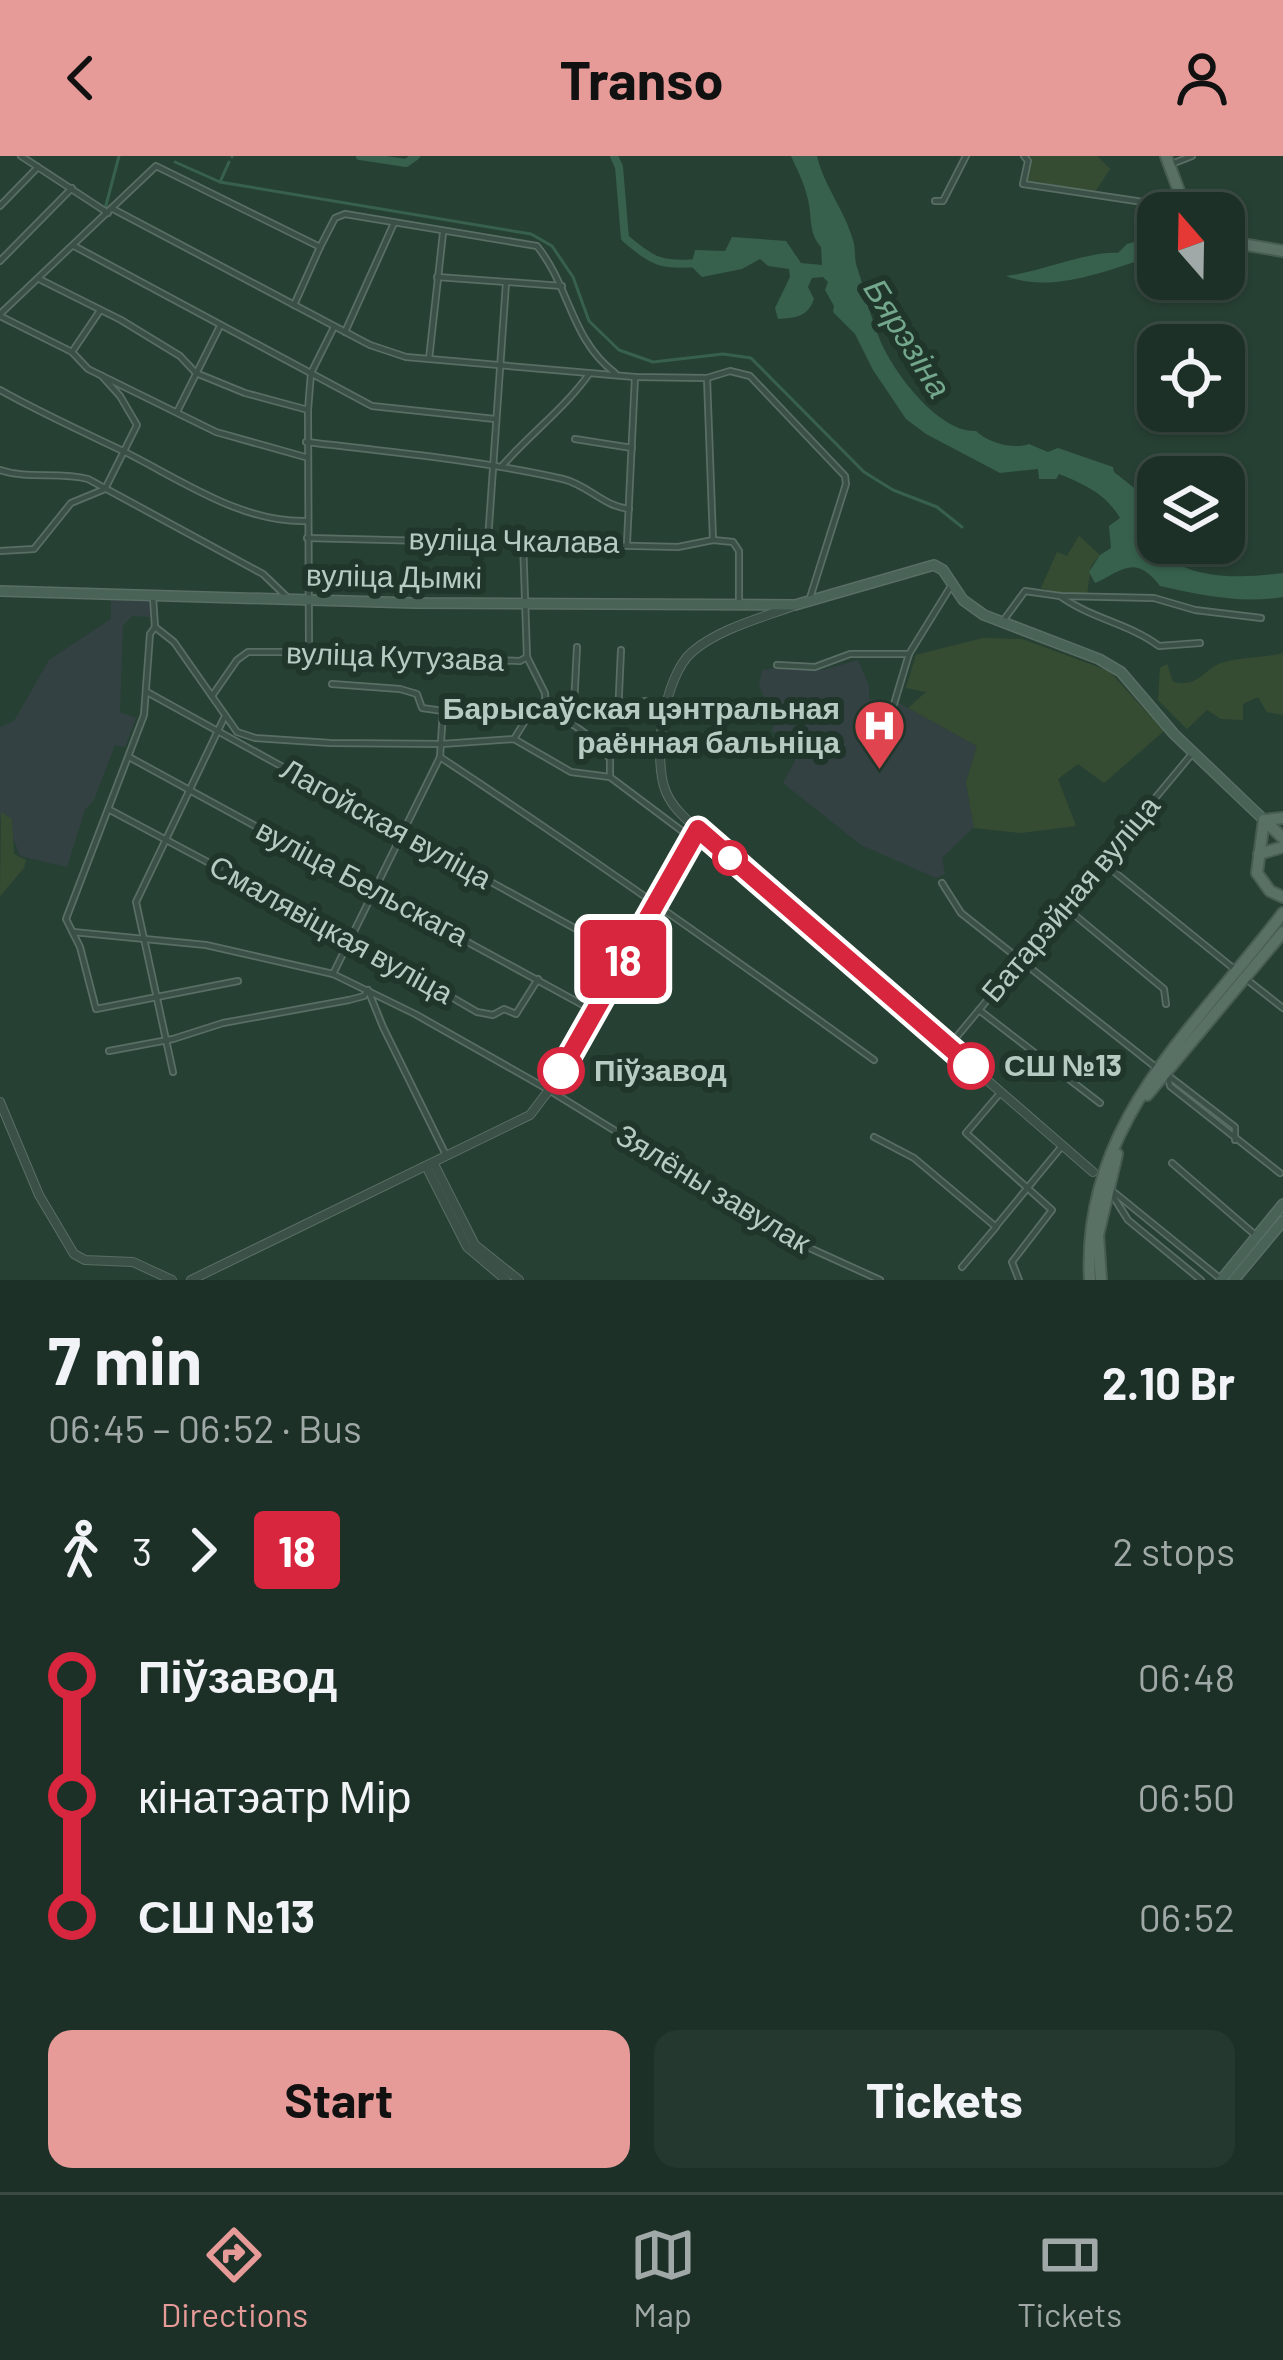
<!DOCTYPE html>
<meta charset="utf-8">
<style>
body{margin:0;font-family:Barlow,sans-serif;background:#25382f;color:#f1f3f6;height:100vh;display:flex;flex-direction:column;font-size:45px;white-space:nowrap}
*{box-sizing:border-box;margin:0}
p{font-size:39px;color:#a0a9a7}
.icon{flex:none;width:66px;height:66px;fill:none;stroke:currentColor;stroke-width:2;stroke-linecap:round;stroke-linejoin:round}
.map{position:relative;height:1124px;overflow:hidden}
.panel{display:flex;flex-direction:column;background:#1d3027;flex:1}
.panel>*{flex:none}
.badge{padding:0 24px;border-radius:9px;font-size:42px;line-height:78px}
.needle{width:78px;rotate:340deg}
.buttons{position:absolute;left:1137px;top:36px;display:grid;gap:24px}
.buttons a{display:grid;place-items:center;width:108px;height:108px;border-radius:24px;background:#1d3027;box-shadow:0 3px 9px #0004,0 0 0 3px #3b4b44;font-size:60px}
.map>.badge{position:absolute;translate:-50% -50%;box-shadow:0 0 0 6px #fff}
.legs{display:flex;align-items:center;gap:18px;height:132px;padding:0 48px;font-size:39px}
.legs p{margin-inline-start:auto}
.summary{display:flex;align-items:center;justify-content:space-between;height:204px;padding:0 48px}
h1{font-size:66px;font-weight:700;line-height:90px}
.button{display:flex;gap:24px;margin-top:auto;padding:24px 48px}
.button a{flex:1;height:138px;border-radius:24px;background:#e69b98;color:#111;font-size:48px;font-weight:700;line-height:138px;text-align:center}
.button a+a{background:#25382f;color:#f1f3f6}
ul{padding:0 48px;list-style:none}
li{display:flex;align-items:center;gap:42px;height:120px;font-size:45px}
li i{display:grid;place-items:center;width:18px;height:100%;margin:0 15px;background:currentColor}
li i::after{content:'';width:30px;height:30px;margin:-15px;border:9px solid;border-radius:50%;background:#1d3027}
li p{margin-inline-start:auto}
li:first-child i{background:linear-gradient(#0000 50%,currentColor 0)}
li:last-child i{background:linear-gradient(currentColor 50%,#0000 0)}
header{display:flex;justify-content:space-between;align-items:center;height:156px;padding:0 48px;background:#e69b98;color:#111;font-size:54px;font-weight:700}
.tabs{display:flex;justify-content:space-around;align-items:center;height:168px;border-top:3px solid #3b4b44;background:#1d3027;font-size:33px;color:#a0a9a7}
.tabs a{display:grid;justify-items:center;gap:6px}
.tabs .selected{color:#e69b98}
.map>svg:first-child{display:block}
.medical{fill:#334142}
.green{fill:#364c32}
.water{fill:#37614d}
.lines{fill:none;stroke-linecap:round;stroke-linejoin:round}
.stream{stroke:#37614d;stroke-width:3}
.river{stroke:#37614d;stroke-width:8}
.minor-casing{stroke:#596e64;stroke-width:8}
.tertiary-casing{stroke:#596e64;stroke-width:10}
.secondary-casing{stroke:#596e64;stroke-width:12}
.primary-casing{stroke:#485d52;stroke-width:14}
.minor{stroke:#3b5046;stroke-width:4.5}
.tertiary{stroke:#3b5046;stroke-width:8}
.secondary{stroke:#496357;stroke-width:9}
.primary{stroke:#597065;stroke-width:10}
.line-1-casing{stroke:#fff;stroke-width:27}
.line-1{stroke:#d7263d;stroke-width:18}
.stop-1-dot{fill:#fff;stroke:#d7263d;stroke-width:6}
.labels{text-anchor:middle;stroke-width:12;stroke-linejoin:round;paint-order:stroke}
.street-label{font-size:30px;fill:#b8cbc2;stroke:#20362b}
.poi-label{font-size:30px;font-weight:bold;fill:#b8cbc2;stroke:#20362b;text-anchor:end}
.stop-label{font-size:30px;font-weight:bold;fill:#b8cbc2;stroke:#20362b;text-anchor:start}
.water-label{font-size:33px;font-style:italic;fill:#73a88d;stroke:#20362b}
</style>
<header><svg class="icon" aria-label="back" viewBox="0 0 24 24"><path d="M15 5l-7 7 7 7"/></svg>Transo<svg class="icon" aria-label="person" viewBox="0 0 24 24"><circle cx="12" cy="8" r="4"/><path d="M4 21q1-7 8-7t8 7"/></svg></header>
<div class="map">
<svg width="1283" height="1124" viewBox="0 0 1283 1124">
<rect width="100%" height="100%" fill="#274034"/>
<g class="medical">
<polygon points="111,444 151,445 151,461 132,460 123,470 120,556 136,562 125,591 115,589 94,644 85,654 67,711 20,700 8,669 0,663 0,571 14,565 49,504 111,463"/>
<polygon points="858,504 869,530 869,543 897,546 977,590 966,626 974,671 942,702 945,718 936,722 861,689 783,627 795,605 796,593 772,575 777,561 772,561 759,529 762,514 782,511 823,514"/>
</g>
<g class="green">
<polygon points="1027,0 1097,0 1110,13 1095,36 1026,24"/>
<polygon points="1079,380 1100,399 1091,410 1087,438 1062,438 1041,432 1057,396 1067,400"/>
<polygon points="983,482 1022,483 1109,515 1164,575 1104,627 1078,608 1058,623 1076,670 1021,677 974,672 966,626 977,590 908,552 926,536 906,532 916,499"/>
<path d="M1283,497v62l-16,-3 -9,-15 -15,7v16l-22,-1 -14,-9 -20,19 -29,-29 2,-32 7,-4 6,18c22,5 26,-6 42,-16 14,-9 50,-8 68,-13z"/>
<polygon points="1,656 12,663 14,698 26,704 24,712 0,740"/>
</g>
<g class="water">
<path d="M791,0h26c7,30 27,53 36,84 3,9 1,19 4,27 8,25 13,49 23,73 13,32 59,93 96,91 11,11 37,19 53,13l19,8 10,-4 55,19 1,5 24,19 20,32 -2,23 13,7 1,7c32,20 76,18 113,13v24c-41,7 -83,-2 -123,-11 -25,-33 -38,-15 -65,-3l-6,-11 11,-17 11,-7 -2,-22 11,-8c-14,-24 -36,-34 -61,-44l-3,5h-17l-1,-10 -38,4 -74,-39 -20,-15 -33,-49 -18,-36 -22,-22 1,-6 -9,-16 3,-8 -5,-5 -11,1 -4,9 6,12c-6,18 -19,19 -36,20l-3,-11 15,-31 -1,-8 -21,-3 -8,-7 -18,10 -40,8 -11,-11 4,-16 30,1 7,-14 54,4 15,22 21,2 -1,-18c-14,-16 -8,-32 -14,-51 -3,-13 -10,-27 -16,-40z"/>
<path d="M1146,83l4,18c-45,14 -99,37 -144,19 34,-4 82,-25 112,-23l9,-9z"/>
</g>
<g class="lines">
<g class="stream">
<polyline points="232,1 232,0"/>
<polyline points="175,6 220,26 229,6"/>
<polyline points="220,26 531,78 552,90 573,121 589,165 619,194 653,206 723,198 751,202 864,316 893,334 937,351 962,371"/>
<polyline points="105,53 119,0"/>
</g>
<g class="river">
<polyline points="360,0 406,7 416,0"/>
<path d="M614,0l5,11 6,71c28,24 36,28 74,25"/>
</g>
<defs>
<g id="minor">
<polyline points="21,0 108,57"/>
<polyline points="1024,0 1028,5 1023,28 1183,52"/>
<polyline points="1169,9 1192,0"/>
<polyline points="935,45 943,45 966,0"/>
<polyline points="0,50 38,11"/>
<polyline points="113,53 370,189 406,201 635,221 707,222 730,215 750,220 845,320 846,328 809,445"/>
<polyline points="74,90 372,250 495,263"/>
<polyline points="0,105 72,32"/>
<polyline points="437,121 562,130"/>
<polyline points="41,124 121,164 180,200 196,217 245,237 308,254"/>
<polyline points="294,149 320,91"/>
<path d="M0,158l156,-148 164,81 15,-29 10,-4 192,32c33,41 34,94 78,127"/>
<polyline points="0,160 72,196 88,213 216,276 305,301"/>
<polyline points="345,176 394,67"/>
<polyline points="72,196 99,156"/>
<polyline points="429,203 443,77"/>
<polyline points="707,222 713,384"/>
<path d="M0,234c41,23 83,42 125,62 56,28 117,71 181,69"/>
<polyline points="177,256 220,170"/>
<polyline points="575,283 632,292"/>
<path d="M306,286c86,10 172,18 257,37 25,6 40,27 66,30"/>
<path d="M502,310c28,-32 63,-58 87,-92"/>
<path d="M0,314c29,10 58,1 88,9l175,95 25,24"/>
<polyline points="307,382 678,391 713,384 733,386 739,395 739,450"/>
<polyline points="488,384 506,127"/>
<polyline points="523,384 527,501 545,537 546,556"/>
<polyline points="627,387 635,221"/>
<polyline points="0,395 34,393 71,347 105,333 137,269 120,240 102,220"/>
<path d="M1060,440c32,23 68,27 99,50l41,-3"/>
<polyline points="153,441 155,471 150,478 144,559 66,763 80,791 96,853 238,825"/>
<polyline points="1003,465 1025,435 1060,440 1154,442 1195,454 1261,462"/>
<polyline points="155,471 174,486 237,576 255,582 330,587 442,588 514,583 571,616 610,621 690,681"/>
<polyline points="309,495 308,254 311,217 334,171"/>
<polyline points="777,509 815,511 850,498 909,498"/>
<polyline points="332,528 400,533 417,538 422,552 443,555 440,601 333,818"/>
<polyline points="147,536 625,800"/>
<polyline points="212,540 237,504 248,496 304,496 445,506 466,503 520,505 527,501"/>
<polyline points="619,548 647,545 666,549"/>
<polyline points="894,548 909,498 951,430"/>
<polyline points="618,559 621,494"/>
<polyline points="573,569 577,491"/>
<polyline points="514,583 527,562 546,556 567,564 598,587 610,603 610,621"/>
<polyline points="129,601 592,854"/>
<path d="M440,601c148,98 291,199 434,303"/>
<polyline points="110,654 350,782 477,856 493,859 504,853 516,858 538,823"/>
<polyline points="1102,706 1233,812"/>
<polyline points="942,727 961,757 1158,913"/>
<polyline points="1065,751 1164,833 1166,848"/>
<polyline points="73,776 206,789 333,818 415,858 549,934 792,1084 880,1124"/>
<polyline points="1246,823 1283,852"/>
<polyline points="368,834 383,871 445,997"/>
<polyline points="979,854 1100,947"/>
<polyline points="949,890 1191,599"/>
<polyline points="109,895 173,883 223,867 349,844 364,840 368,834"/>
<polyline points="173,916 136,746 224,562"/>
<polyline points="1168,920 1170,930 1280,1017"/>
<polyline points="1170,921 1235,971 1235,984"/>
<polyline points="1001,936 966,977 1052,1054 1012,1106 1019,1124"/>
<polyline points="874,981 914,1002 996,1071 962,1111"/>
<polyline points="1172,1007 1254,1078"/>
<polyline points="1110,1033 1222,1124"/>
<polyline points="1111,1037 1128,1064 1201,1124"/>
<polyline points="997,1069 1062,990"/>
</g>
<g id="tertiary">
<path d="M793,450c-32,12 -75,23 -101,46 -28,24 -40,107 -26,140 9,22 34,38 51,54l376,326"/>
<polyline points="0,946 39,1039 74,1098 85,1104 133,1106 172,1124"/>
<polyline points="434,1008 475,1089 519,1124"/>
<polyline points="427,1012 467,1091 506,1124"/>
<polyline points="191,1124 530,959 549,934 698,673"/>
</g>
<g id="secondary">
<polyline points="0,435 414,447 795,449 934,409 943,414 963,444 984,459 1099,503 1121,516 1174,578 1264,664"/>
<polyline points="1221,1124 1283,1048"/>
<polyline points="1234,1124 1283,1065"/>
</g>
<g id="primary">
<polyline points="1166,0 1187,57"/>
<polyline points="1224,85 1283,95"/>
<polyline points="1264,664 1257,717 1270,735 1283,741"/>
<polyline points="1264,664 1283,682"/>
<polyline points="1264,664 1283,662"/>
<polyline points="1259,698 1283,691"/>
<polyline points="1147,939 1283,776"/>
<path d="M1090,1124c-9,-157 106,-252 193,-367"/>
<polyline points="1101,1124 1098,1079 1117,998"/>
</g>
</defs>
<use href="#minor" class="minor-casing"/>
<use href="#tertiary" class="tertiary-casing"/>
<use href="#secondary" class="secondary-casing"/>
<use href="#primary" class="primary-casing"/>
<use href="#minor" class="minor"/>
<use href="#tertiary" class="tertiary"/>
<use href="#secondary" class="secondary"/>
<use href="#primary" class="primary"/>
</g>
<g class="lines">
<defs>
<polyline id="line-1" points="561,915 698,673 971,910"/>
</defs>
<use href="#line-1" class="line-1-casing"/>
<use href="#line-1" class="line-1"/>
</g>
<defs>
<symbol id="hospital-pin" viewBox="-11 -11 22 30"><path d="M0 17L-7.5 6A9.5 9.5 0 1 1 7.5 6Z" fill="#e0444e" stroke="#20362b"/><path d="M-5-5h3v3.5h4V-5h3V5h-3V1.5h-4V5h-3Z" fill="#fff"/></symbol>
</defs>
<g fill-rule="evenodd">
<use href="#hospital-pin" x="850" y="540" width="59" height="81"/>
</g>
<g class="stop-1-dot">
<circle cx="730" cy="702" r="15"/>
<circle cx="971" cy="910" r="21"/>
<circle cx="561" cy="915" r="21"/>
</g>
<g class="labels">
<g class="street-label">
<text transform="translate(514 385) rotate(1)" y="10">вуліца Чкалава</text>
<text transform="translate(394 421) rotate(1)" y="10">вуліца Дымкі</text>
<text transform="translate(395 501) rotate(2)" y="10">вуліца Кутузава</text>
<text transform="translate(386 668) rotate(29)" y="10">Лагойская вуліца</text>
<text transform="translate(362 727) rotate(28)" y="10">вуліца Бельскага</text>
<text transform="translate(1071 743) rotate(-50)" y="10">Батарэйная вуліца</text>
<text transform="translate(331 774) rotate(29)" y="10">Смалявіцкая вуліца</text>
<text transform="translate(713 1033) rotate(31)" y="10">Зялёны завулак</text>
</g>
<g class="poi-label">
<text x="840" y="563">Барысаўская цэнтральная<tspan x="840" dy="34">раённая бальніца</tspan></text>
</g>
<g class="stop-label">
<text x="1004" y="920">СШ №13</text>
<text x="594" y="925">Піўзавод</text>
</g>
<g class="water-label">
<text transform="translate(908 182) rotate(58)" y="12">Бярэзіна</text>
</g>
</g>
</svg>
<div class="buttons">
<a><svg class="needle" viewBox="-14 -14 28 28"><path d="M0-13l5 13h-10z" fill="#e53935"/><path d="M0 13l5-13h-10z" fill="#a0a9a7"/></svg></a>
<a><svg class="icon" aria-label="locate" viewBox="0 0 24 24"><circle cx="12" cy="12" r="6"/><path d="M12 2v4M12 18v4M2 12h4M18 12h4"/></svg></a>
<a><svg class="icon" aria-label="layers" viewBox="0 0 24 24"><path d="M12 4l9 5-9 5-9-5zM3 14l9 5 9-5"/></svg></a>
</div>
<b class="badge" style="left:623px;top:803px;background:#d7263d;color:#fff">18</b>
</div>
<section class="panel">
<div class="summary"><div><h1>7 min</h1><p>06:45 – 06:52 · Bus</p></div><b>2.10 Br</b></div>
<div class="legs"><svg class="icon" aria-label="walk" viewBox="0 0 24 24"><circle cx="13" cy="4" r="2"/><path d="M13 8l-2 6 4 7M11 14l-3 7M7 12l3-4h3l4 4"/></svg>3<svg class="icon" aria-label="forward" viewBox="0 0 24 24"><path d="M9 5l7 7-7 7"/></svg><b class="badge" style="background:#d7263d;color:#fff">18</b><p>2 stops</p></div>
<ul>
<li><i style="color:#d7263d"></i><b>Піўзавод</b><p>06:48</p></li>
<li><i style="color:#d7263d"></i><span>кінатэатр Мір</span><p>06:50</p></li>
<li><i style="color:#d7263d"></i><b>СШ №13</b><p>06:52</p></li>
</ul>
<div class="button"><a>Start</a><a>Tickets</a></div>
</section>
<nav class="tabs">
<a class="selected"><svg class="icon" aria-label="directions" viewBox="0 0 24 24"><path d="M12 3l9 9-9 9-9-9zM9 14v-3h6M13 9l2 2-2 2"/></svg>Directions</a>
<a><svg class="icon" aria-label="map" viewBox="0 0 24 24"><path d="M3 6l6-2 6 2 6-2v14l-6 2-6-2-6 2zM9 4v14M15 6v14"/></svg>Map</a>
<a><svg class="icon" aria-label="tickets" viewBox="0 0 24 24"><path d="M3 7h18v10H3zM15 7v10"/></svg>Tickets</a>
</nav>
